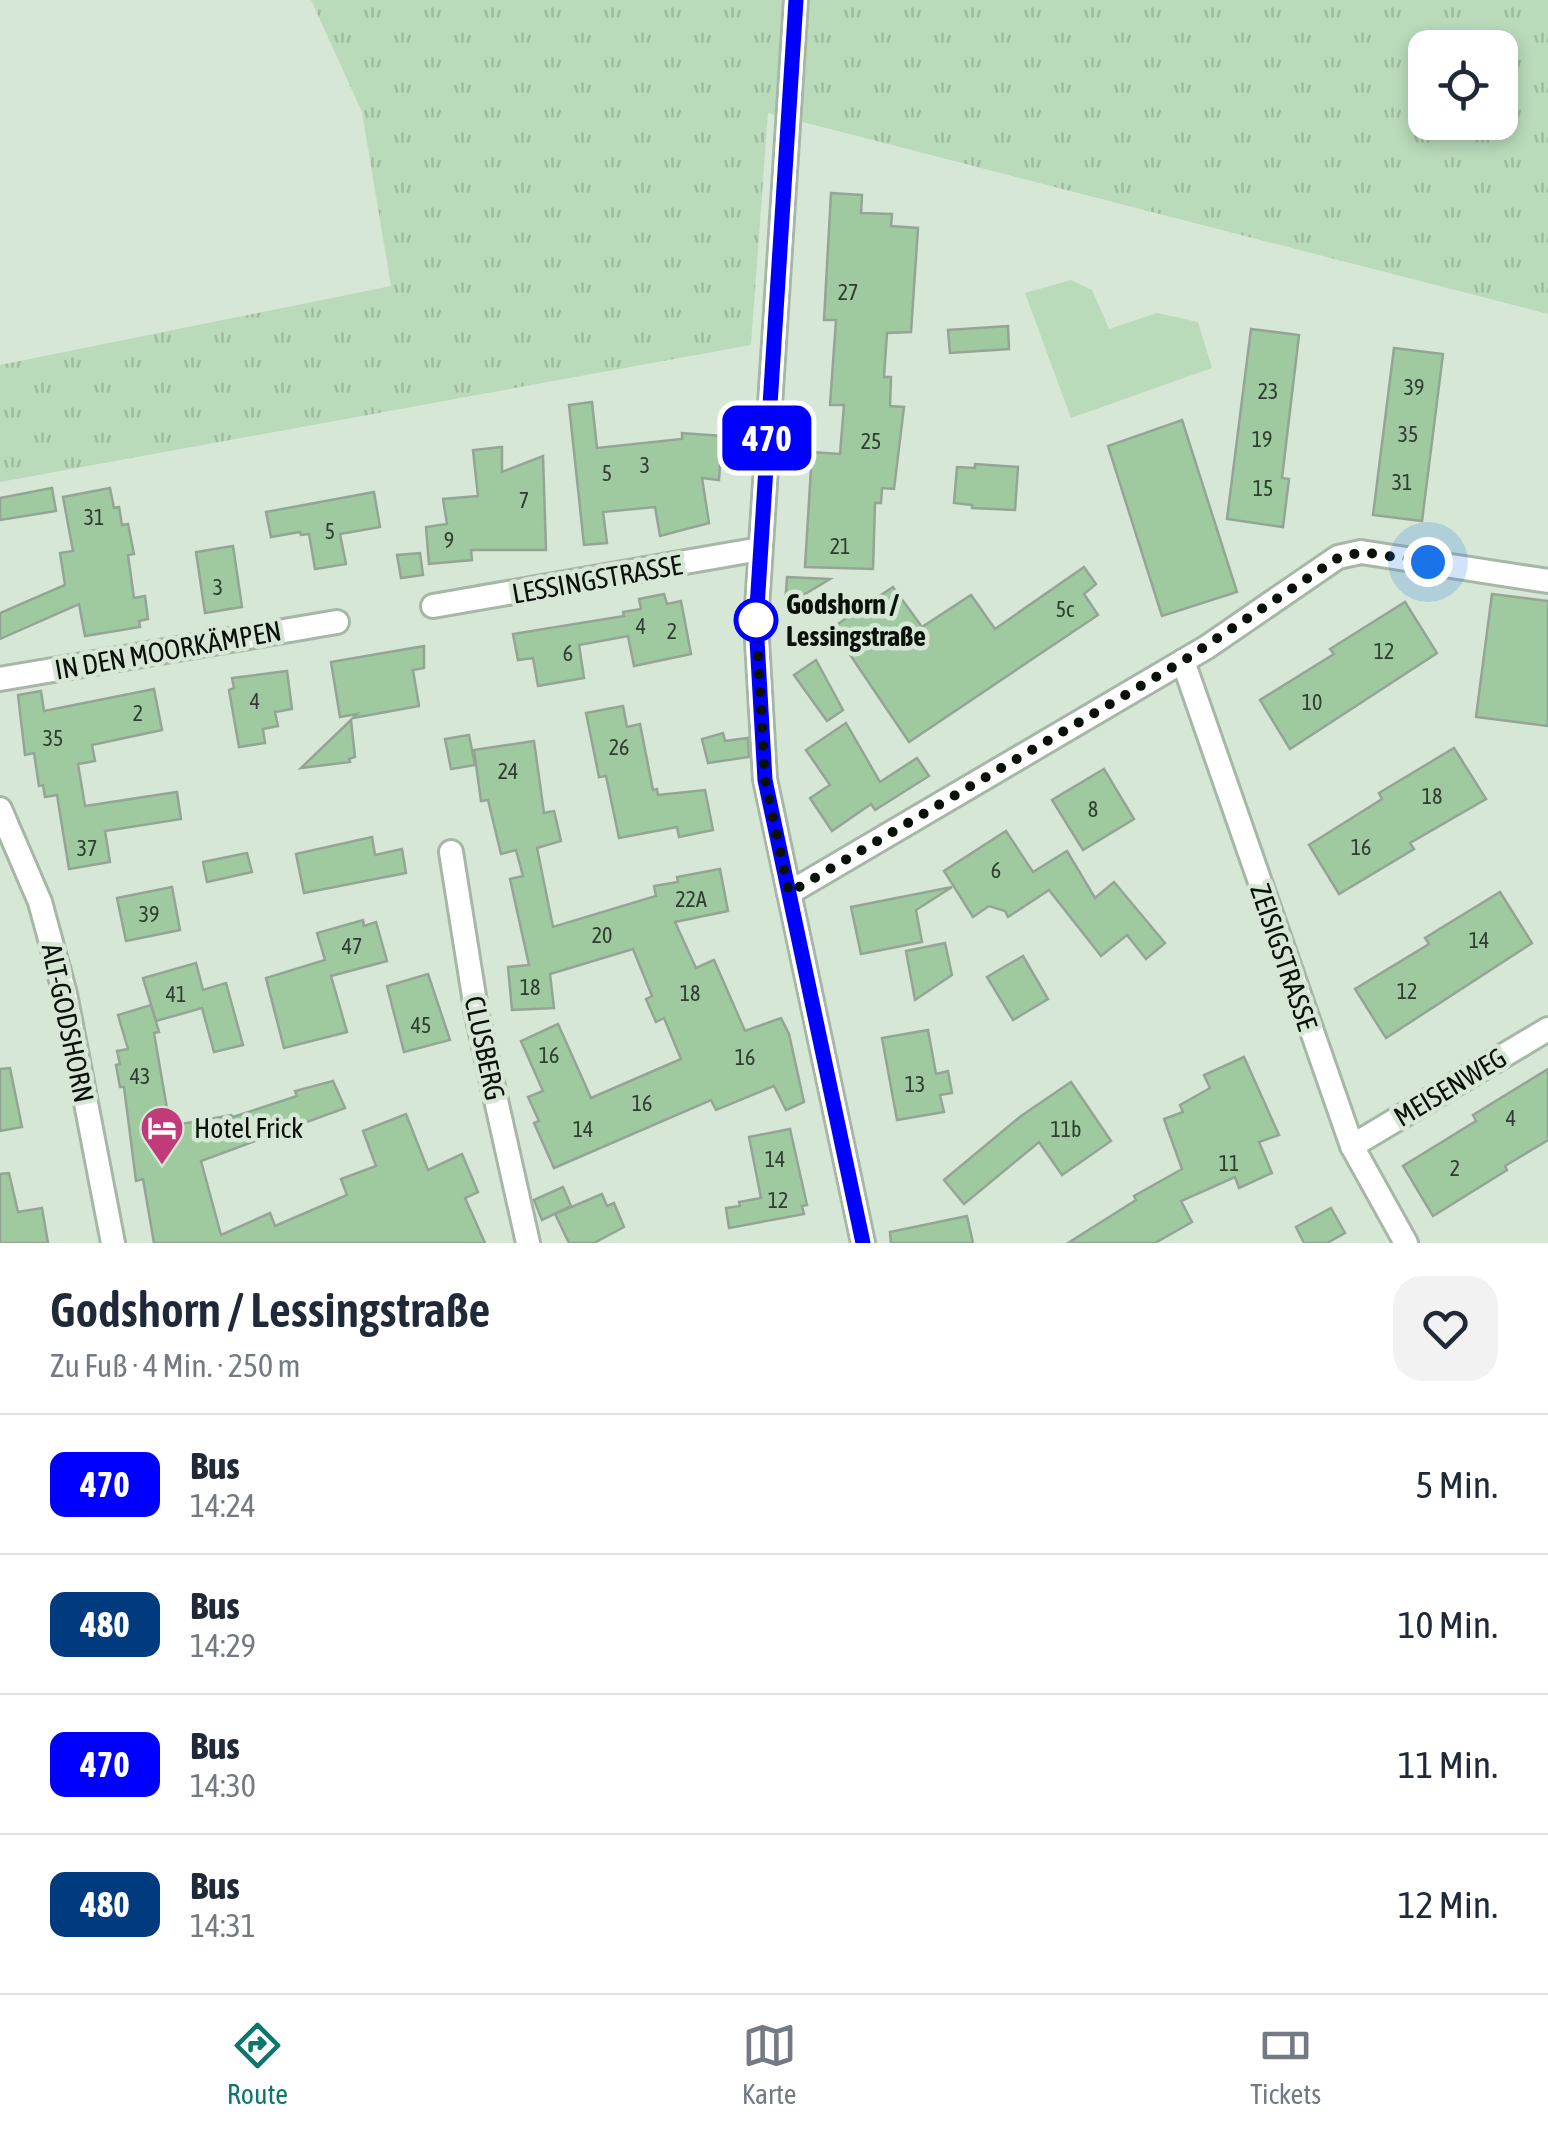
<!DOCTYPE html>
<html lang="de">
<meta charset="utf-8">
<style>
body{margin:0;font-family:"Asap Condensed",sans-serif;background:#f2f2f3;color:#1f2937;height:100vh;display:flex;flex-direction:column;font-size:38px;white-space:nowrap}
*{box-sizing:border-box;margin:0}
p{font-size:32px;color:#747a83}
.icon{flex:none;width:55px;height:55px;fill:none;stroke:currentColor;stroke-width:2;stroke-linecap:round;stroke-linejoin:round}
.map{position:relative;height:1243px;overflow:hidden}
.drawer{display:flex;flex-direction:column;background:#fff;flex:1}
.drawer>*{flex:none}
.badge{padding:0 20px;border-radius:15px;font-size:35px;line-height:65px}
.fabs{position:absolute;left:1408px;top:30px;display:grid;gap:20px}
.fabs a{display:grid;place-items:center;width:110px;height:110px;border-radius:20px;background:#fff;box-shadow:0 5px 15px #0003;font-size:50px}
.you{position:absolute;width:50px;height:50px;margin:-25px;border:8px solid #fff;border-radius:50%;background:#1a73e8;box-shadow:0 0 0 15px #1a73e833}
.map>.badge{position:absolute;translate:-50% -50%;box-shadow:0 0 0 5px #fff}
.round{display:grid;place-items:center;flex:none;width:105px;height:105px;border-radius:30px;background:#f2f2f3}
.head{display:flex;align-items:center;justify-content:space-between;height:170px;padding:0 50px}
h1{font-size:48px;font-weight:600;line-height:75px}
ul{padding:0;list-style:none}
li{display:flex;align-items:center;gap:30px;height:140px;padding:0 50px;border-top:2px solid #e0e1e3}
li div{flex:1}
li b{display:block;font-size:38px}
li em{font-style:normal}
li .badge{min-width:110px;font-weight:700;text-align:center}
.menu{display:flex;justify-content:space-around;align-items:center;height:140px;border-top:2px solid #e0e1e3;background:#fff;font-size:28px;color:#747a83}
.menu a{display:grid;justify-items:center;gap:5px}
.menu .on{color:#0f766e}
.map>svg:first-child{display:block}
.grass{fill:url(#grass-tufts);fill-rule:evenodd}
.green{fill:#b9dbba}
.building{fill:#9fcaa0;stroke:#95a595;stroke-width:2.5}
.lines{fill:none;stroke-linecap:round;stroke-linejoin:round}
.minor-casing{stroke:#a7b7a7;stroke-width:28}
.minor{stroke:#fff;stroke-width:22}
.line-casing{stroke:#fff;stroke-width:22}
.line{stroke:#00f;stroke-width:15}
.walk{stroke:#0a100a;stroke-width:10;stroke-dasharray:0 18}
.stop-dot{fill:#fff;stroke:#00f;stroke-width:5}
.labels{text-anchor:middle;stroke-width:9;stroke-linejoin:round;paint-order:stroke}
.number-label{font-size:22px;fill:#2f3e30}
.street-label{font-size:28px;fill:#0a100a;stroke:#d6e7d6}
.stop-label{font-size:28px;font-weight:bold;fill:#0a100a;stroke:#d6e7d6;text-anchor:start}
.poi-label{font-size:28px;fill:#0a100a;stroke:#d6e7d6;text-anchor:start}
</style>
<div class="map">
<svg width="1548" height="1243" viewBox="0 0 1548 1243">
<defs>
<pattern id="grass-tufts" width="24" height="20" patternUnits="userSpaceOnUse" patternTransform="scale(2.5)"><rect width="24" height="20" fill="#b9dbba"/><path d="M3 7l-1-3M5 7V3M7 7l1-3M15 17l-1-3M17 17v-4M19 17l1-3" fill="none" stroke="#9ebb9f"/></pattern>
</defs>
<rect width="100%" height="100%" fill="#d6e7d6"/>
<path class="grass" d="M311,0h1237v314l-780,-201 -17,232 -751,137v-117l391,-79 -29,-174zM1425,48h75v74h-75z"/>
<polygon class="green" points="1071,280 1092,290 1109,329 1157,313 1198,322 1212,368 1071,418 1025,293"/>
<g class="building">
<polygon points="831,193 862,195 861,213 892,214 891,226 918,228 911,332 887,333 884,377 891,377 890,406 904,407 894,489 882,488 881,503 875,503 873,569 805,567 812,452 840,454 844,405 830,405 836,320 824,320"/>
<polygon points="1008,326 1009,349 950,353 948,330"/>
<polygon points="1251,329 1299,335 1282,478 1289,479 1283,527 1227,519"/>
<polygon points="1394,348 1443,354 1422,521 1373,515"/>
<polygon points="592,402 597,448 682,439 682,433 722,436 719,480 702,478 709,523 660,536 655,507 603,512 607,543 584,545 569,405"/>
<polygon points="1182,420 1237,592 1162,616 1108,446"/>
<polygon points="502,447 502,472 543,456 546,550 471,550 472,560 429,564 426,527 447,524 443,499 478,496 473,450"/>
<polygon points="975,464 1018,467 1015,510 972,508 972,505 954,503 957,467 975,468"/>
<polygon points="52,488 56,511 0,520 0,498"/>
<polygon points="110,488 114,508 119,507 122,525 128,524 134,554 128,555 134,598 145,596 148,619 139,621 140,627 85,636 79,604 0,639 0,613 65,585 60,553 73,551 63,497"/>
<polygon points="374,492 380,527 340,534 346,564 315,569 309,534 301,535 300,532 271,537 266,512"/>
<polygon points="233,546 242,607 205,613 196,552"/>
<polygon points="420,553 423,575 401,578 397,555"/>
<polygon points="1084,567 1096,584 1084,594 1098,615 909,742 832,628 893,587 922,627 971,595 995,629"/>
<polygon points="787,577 830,579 785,606"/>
<polygon points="664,594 667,604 681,601 691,654 634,666 628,636 579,645 584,678 538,686 533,658 518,660 513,634 624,616 623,612 641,609 639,599"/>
<polygon points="1492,594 1548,601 1548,726 1476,717"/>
<polygon points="1405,602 1437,653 1290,749 1260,700 1334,654 1330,649"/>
<polygon points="424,646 424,668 413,670 419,706 353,718 357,714 340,717 331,662"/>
<polygon points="816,660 843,710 827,721 794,675"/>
<polygon points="287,671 292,709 275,712 278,726 263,729 265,743 239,747 229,690 234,688 232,678"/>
<polygon points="154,689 162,730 92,745 95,761 78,764 85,806 177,792 181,819 105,831 110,862 69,869 57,795 45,797 43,785 39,786 34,753 25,755 18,695 41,691 44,711"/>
<polygon points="623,706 627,727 640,724 653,790 657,789 658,795 705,790 713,830 679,837 677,827 619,838 606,776 599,777 586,713"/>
<polygon points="351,720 355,757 349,759 350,762 301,768"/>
<polygon points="846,723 880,782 917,758 929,776 875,810 871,804 832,831 810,798 830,785 806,750"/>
<polygon points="723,733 725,741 748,738 749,757 708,763 702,739"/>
<polygon points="469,735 475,765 451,769 445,739"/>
<polygon points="534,741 544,813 554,811 561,841 537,848 553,927 656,896 654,886 678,882 677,877 720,869 728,911 675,922 696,968 714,960 745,1031 781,1018 789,1034 804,1102 786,1110 774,1086 716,1110 711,1100 554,1168 534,1123 539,1121 528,1097 543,1091 521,1041 558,1024 591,1098 681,1059 664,1018 656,1022 646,999 652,996 633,949 550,974 554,1008 512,1010 508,967 529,965 510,879 523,876 516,850 501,854 488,800 481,801 474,750"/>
<polygon points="1454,748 1486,799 1410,843 1414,849 1339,894 1309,845 1382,799 1379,793"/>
<polygon points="1104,769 1134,819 1083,850 1052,800"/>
<polygon points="1006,831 1033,872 1067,851 1095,898 1114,882 1165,943 1146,959 1127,935 1101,956 1049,890 1008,917 1005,911 989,906 973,917 944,871"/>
<polygon points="372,837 375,855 402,849 406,873 304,893 296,854"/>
<polygon points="247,853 252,872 207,882 203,862"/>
<polygon points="172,887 180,930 126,941 117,898"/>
<polygon points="952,887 916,910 922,942 861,954 851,907"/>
<polygon points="1500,892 1532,943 1386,1038 1355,989 1429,944 1425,938"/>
<polygon points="363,920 364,926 376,922 387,961 331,976 347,1032 284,1048 266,978 325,960 317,933"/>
<polygon points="945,943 952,975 915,1000 906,951"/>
<polygon points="1023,956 1048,999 1013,1020 987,977"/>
<polygon points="196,963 203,990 226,983 243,1045 214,1052 202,1008 156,1021 143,978"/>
<polygon points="428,974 450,1040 404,1052 387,986"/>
<polygon points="151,1005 159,1032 154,1033 170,1126 231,1115 233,1117 297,1096 295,1091 333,1081 345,1108 201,1161 221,1235 270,1213 275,1226 347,1195 341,1179 376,1166 363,1131 406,1114 428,1170 462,1154 478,1192 465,1198 485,1243 154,1243 143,1179 136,1181 124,1087 120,1087 116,1065 120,1064 117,1051 128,1049 118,1015"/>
<polygon points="928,1030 936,1074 948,1071 952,1093 940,1095 944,1112 897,1120 882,1038"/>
<polygon points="1244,1057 1279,1135 1259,1142 1272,1173 1239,1188 1235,1177 1181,1201 1192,1222 1155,1243 1068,1243 1136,1200 1134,1196 1182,1169 1164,1119 1183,1112 1180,1105 1210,1088 1204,1075"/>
<polygon points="10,1068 22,1127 0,1131 0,1069"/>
<polygon points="1548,1069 1548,1140 1505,1166 1507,1170 1433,1216 1403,1166 1476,1121 1473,1115"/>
<polygon points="1071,1082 1111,1141 1062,1175 1039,1142 964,1204 944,1180 1021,1116"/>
<polygon points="790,1129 807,1205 802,1206 804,1214 729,1228 726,1208 740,1206 739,1202 761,1198 749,1137"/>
<polygon points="9,1173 18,1212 42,1208 48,1243 0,1243 0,1174"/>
<polygon points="563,1187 571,1206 542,1220 534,1200"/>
<polygon points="602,1194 607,1206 614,1203 624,1227 594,1243 569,1243 555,1214"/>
<polygon points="1331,1208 1345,1233 1327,1243 1304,1243 1296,1227"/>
<polygon points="967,1216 973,1243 891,1243 890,1232"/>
</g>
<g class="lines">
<defs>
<g id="minor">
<polyline points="796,0 756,623 765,779 863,1243"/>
<polyline points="433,606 760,549"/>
<polyline points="1183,661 1352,1146 1406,1243"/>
<polyline points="0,679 337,622"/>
<polyline points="0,809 40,902 65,994 113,1243"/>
<polyline points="451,852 477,1015 528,1243"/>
<polyline points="789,893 1207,647 1338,557 1361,552 1548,581"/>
<polyline points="1352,1146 1548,1029"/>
</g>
</defs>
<use href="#minor" class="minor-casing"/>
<use href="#minor" class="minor"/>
</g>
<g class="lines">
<defs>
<polyline id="line" points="796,0 756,623 765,780 863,1243"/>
</defs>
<use href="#line" class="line-casing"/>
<use href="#line" class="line"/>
<polyline class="walk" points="756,620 765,780 789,893 1183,661 1338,558 1362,552 1428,562"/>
</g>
<defs>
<symbol id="hotel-pin" viewBox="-11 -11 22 30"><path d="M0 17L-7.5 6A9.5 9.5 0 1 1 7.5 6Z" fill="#c13b7b" stroke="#d6e7d6"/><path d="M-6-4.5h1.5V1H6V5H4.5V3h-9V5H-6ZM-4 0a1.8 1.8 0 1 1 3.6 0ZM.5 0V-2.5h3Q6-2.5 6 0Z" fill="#fff"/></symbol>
</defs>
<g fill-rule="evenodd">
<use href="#hotel-pin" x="137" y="1103" width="50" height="68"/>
</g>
<circle class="stop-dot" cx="756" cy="620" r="20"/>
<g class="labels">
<g class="number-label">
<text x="848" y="300">27</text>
<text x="1414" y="395">39</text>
<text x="1268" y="399">23</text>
<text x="1408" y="442">35</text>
<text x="1262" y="447">19</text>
<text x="871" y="449">25</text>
<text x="645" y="473">3</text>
<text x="607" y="481">5</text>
<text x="1402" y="490">31</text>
<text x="1263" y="496">15</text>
<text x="524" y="508">7</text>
<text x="94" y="525">31</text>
<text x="330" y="539">5</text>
<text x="449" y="548">9</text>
<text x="840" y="554">21</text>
<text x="218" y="595">3</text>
<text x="1065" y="617">5c</text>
<text x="641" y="634">4</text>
<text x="672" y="639">2</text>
<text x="1384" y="659">12</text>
<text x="568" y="661">6</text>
<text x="255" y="709">4</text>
<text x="1312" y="710">10</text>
<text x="138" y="721">2</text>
<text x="53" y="746">35</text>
<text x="619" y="755">26</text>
<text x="508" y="779">24</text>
<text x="1432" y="804">18</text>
<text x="1093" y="817">8</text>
<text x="1361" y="855">16</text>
<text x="87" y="856">37</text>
<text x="996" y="878">6</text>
<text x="691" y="907">22A</text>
<text x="149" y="922">39</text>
<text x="602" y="943">20</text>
<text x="1479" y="948">14</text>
<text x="352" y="954">47</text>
<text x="530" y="995">18</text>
<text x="1407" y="999">12</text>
<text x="690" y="1001">18</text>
<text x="176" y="1002">41</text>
<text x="421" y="1033">45</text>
<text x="549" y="1063">16</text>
<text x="745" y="1065">16</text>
<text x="140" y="1084">43</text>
<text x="915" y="1092">13</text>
<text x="642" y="1111">16</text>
<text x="1511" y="1126">4</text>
<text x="583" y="1137">14</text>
<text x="1066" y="1137">11b</text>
<text x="775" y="1167">14</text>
<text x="1229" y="1171">11</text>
<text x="1455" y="1176">2</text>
<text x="778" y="1208">12</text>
</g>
<g class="street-label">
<text transform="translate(597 579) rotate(-10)" y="10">LESSINGSTRASSE</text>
<text transform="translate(168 650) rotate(-10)" y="10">IN DEN MOORKÄMPEN</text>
<text transform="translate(1284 957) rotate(71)" y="10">ZEISIGSTRASSE</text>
<text transform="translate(68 1023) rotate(78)" y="10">ALT-GODSHORN</text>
<text transform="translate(485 1048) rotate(78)" y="10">CLUSBERG</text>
<text transform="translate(1450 1087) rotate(-31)" y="10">MEISENWEG</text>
</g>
<g class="stop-label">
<text x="786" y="614">Godshorn /<tspan x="786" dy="32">Lessingstraße</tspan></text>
</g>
<g class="poi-label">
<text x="194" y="1138">Hotel Frick</text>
</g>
</g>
</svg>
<div class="fabs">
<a><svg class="icon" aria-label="locate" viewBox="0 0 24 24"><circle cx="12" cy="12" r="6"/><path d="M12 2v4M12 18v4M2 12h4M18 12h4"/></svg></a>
</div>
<div class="you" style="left:1428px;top:562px"></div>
<b class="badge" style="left:767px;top:438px;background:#00f;color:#fff">470</b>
</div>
<section class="drawer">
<div class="head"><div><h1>Godshorn / Lessingstraße</h1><p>Zu Fuß · 4 Min. · 250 m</p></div><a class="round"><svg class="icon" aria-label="heart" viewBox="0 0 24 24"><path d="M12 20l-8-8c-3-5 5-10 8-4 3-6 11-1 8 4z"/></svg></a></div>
<ul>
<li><span class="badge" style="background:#00f;color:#fff">470</span><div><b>Bus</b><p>14:24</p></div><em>5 Min.</em></li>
<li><span class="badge" style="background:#003b80;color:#fff">480</span><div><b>Bus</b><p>14:29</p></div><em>10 Min.</em></li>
<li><span class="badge" style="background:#00f;color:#fff">470</span><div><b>Bus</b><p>14:30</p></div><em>11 Min.</em></li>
<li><span class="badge" style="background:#003b80;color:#fff">480</span><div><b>Bus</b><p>14:31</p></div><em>12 Min.</em></li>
</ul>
</section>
<nav class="menu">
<a class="on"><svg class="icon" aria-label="directions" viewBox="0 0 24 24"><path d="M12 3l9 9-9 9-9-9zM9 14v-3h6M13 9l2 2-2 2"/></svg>Route</a>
<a><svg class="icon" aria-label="map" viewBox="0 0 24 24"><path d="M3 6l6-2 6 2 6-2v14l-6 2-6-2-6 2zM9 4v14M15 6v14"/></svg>Karte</a>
<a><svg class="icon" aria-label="tickets" viewBox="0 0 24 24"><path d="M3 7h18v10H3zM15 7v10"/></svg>Tickets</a>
</nav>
